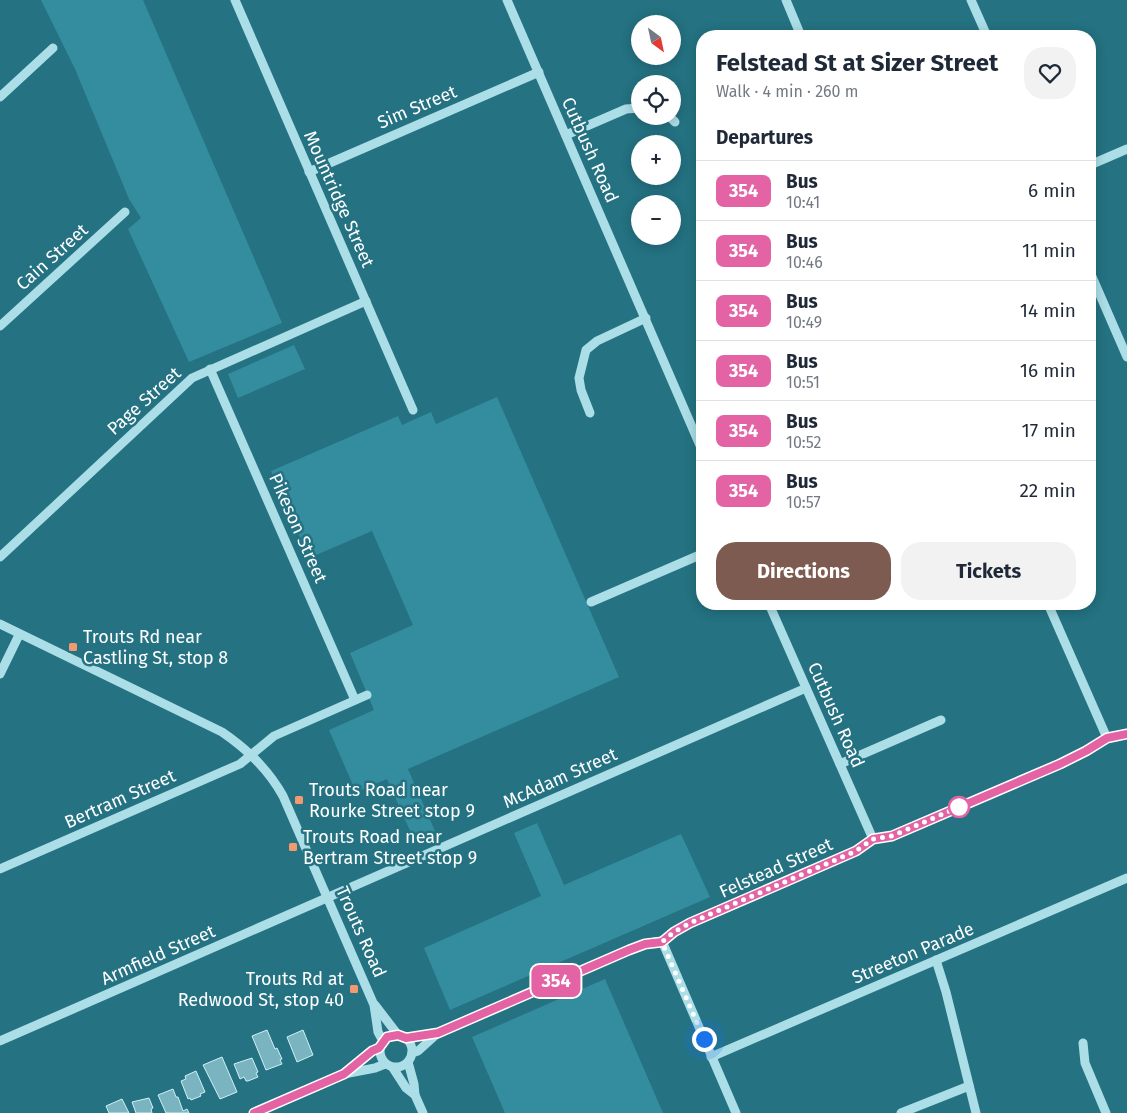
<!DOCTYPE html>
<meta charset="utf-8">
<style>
body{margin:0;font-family:"Fira Sans",sans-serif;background:#f2f2f3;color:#1f2937;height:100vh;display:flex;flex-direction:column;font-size:19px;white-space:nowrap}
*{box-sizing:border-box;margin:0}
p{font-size:16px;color:#747a83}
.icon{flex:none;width:28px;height:28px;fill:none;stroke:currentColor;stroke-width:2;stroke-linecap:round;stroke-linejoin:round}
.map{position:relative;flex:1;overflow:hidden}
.panel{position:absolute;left:696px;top:30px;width:400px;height:580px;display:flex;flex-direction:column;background:#fff;border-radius:20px;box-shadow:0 2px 12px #0003}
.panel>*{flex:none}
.badge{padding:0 10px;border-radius:8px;font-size:18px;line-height:32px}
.needle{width:32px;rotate:147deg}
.buttons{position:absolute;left:631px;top:15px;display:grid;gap:10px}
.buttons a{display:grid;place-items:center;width:50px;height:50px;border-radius:50%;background:#fff;box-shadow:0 2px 12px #0003;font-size:25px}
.you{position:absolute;width:25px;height:25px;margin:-12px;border:4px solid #fff;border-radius:50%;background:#1a73e8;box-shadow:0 0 0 8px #1a73e833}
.map>.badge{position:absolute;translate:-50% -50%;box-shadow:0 0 0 2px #fff}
h2{padding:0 20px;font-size:19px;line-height:45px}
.round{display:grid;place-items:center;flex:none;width:52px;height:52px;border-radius:20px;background:#f2f2f3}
.headline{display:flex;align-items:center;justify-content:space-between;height:85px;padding:0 20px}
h1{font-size:24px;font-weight:700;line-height:38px}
.cta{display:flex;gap:10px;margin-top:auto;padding:10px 20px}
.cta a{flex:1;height:58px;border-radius:20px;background:#7e5b50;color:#fff;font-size:20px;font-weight:700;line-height:58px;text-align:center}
.cta a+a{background:#f2f2f3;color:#1f2937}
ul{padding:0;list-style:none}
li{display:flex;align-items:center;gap:15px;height:60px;padding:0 20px;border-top:1px solid #e0e1e3}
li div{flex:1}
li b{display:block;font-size:19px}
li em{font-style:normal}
li .badge{min-width:55px;font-weight:700;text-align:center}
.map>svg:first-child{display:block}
.green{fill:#348d9e}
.building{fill:#79b4c0;stroke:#cff0f6}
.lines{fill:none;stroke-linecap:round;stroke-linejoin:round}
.minor{stroke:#acdee7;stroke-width:9}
.line-casing{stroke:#fff;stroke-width:11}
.line{stroke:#e463a4;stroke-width:8}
.walk{stroke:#fff;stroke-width:5;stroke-dasharray:0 9}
.poi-dot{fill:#f2996f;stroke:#247282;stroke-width:2}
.stop-dot{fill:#fff;stroke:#e463a4;stroke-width:2.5}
.labels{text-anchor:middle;stroke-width:5;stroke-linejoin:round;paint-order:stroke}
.street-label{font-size:18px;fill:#fff;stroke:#247282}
.poi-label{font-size:18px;fill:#fff;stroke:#247282;text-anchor:start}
</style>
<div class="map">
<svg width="1127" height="1113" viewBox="0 0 1127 1113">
<rect width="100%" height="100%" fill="#247282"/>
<g class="green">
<polygon points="41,0 143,0 282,323 189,362 128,229 141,218 129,199 75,69"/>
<polygon points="294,345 305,369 238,398 228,374"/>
<polygon points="497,397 619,677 408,769 435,831 414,840 387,779 356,792 329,730 374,710 350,653 413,625 372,531 309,558 271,471 398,416 402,425 431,412 436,424"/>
<polygon points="537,823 564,885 681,834 710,897 450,1010 424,948 541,896 514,833"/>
<polygon points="605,979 663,1113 505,1113 472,1037"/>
</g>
<g class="building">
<polygon points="267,1030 275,1049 277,1048 282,1059 280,1060 282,1064 266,1070 252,1036"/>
<polygon points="303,1030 313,1055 297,1062 287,1037"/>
<polygon points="222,1057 237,1092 220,1099 203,1065"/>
<polygon points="252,1058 258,1072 256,1073 258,1077 248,1081 246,1081 244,1077 240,1079 234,1064"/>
<polygon points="196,1071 205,1092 200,1094 201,1096 191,1100 190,1098 188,1099 181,1081 186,1079 185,1076"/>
<polygon points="173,1089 176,1097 178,1097 183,1111 187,1109 189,1113 166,1113 158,1095"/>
<polygon points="149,1098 153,1108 151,1109 152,1113 136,1113 132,1102"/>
<polygon points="122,1099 129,1113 109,1113 106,1106"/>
</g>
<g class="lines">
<g class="minor">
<polyline points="235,0 413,410"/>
<polyline points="507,0 702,450"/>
<polyline points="786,0 801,36"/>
<polyline points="971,0 987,36"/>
<polyline points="0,97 53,48"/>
<polyline points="669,116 675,122"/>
<polyline points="566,135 626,109 640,108"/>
<polyline points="1090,165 1127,149"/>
<polyline points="309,172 539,72"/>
<polyline points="1090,272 1127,357"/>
<polyline points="0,326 125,212"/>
<polyline points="210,369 355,700"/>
<polyline points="590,413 581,390 579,378 586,350 597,341 646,318"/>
<polyline points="0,557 192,378 366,301"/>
<polyline points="591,602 702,554"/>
<polyline points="769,604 873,839"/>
<polyline points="1048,604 1107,738"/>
<path d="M0,624l222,108c25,17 46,37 61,64l91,209 4,27 5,9"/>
<polyline points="0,674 19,635"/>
<polyline points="840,764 941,720"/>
<polyline points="0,869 240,764 274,736 367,695"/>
<polyline points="662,941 736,1113"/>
<polyline points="936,960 946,992 976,1113"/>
<polyline points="375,1005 398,1035"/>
<circle cx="396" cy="1051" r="16"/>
<polyline points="406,1038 438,1033 629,950 645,944 662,941 674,932 690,923 856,851 873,839 891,836 1077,756 1107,738 1127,734"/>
<polyline points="0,1041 806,688"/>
<polyline points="1083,1043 1085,1063 1106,1113"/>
<polyline points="412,1053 418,1051 438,1033"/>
<polyline points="711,1057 1127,878"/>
<polyline points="408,1062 414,1084 415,1095 423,1113"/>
<polyline points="393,1068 406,1088 415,1095"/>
<polyline points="344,1073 372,1051 379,1048"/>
<polyline points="254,1113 344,1074 375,1068 385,1064"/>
<polyline points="901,1113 969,1086"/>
</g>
</g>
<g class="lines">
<defs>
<polyline id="line" points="254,1113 344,1074 372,1051 379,1048 387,1037 398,1035 406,1038 438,1033 629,950 645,944 662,942 674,932 690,923 856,851 873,839 892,836 1060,764 1086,751 1107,738 1127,734"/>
</defs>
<use href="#line" class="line-casing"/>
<use href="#line" class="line"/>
<polyline class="walk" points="704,1039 662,942 674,932 690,923 856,851 873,839 892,836 959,807"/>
</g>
<g class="poi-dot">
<rect x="68" y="642" width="10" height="10" rx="2.5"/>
<rect x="294" y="795" width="10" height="10" rx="2.5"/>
<rect x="288" y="842" width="10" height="10" rx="2.5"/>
<rect x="349" y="984" width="10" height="10" rx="2.5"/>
</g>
<circle class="stop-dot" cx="959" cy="807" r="10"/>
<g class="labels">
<g class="street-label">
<text transform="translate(417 107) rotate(-23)" y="6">Sim Street</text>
<text transform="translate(590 150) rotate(66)" y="6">Cutbush Road</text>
<text transform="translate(339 199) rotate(66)" y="6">Mountridge Street</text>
<text transform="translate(52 257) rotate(-42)" y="6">Cain Street</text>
<text transform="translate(144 401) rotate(-42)" y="6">Page Street</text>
<text transform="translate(298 528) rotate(66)" y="6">Pikeson Street</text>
<text transform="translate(836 715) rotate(66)" y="6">Cutbush Road</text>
<text transform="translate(560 778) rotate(-24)" y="6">McAdam Street</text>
<text transform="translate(120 799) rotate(-24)" y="6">Bertram Street</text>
<text transform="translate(776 868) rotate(-24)" y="6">Felstead Street</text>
<text transform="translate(361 932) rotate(66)" y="6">Trouts Road</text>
<text transform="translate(913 953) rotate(-23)" y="6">Streeton Parade</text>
<text transform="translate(158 955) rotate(-24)" y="6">Armfield Street</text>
</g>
<g class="poi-label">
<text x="83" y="643">Trouts Rd near<tspan x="83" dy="21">Castling St, stop 8</tspan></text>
<text x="309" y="796">Trouts Road near<tspan x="309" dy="21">Rourke Street stop 9</tspan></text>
<text x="303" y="843">Trouts Road near<tspan x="303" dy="21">Bertram Street stop 9</tspan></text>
<text x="344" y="985" text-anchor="end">Trouts Rd at<tspan x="344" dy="21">Redwood St, stop 40</tspan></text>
</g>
</g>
</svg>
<div class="buttons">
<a><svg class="needle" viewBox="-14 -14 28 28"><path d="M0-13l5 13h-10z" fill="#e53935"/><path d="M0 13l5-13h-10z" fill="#747a83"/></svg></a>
<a><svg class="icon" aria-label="locate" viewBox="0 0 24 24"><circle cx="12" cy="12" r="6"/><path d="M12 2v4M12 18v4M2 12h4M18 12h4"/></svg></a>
<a>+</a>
<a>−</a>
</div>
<div class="you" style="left:704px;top:1039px"></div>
<b class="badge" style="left:556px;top:981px;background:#e463a4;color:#fff">354</b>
<section class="panel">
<div class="headline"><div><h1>Felstead St at Sizer Street</h1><p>Walk · 4 min · 260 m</p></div><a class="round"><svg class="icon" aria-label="heart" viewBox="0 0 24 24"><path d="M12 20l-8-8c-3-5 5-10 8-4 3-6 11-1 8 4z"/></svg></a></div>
<h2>Departures</h2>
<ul>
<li><span class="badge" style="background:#e463a4;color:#fff">354</span><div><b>Bus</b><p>10:41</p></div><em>6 min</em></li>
<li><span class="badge" style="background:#e463a4;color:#fff">354</span><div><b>Bus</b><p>10:46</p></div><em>11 min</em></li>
<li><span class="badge" style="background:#e463a4;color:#fff">354</span><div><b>Bus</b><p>10:49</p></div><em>14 min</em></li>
<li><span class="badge" style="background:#e463a4;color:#fff">354</span><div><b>Bus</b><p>10:51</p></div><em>16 min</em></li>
<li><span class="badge" style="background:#e463a4;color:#fff">354</span><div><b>Bus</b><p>10:52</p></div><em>17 min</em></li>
<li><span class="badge" style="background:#e463a4;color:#fff">354</span><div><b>Bus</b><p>10:57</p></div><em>22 min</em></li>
</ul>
<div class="cta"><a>Directions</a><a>Tickets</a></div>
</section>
</div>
